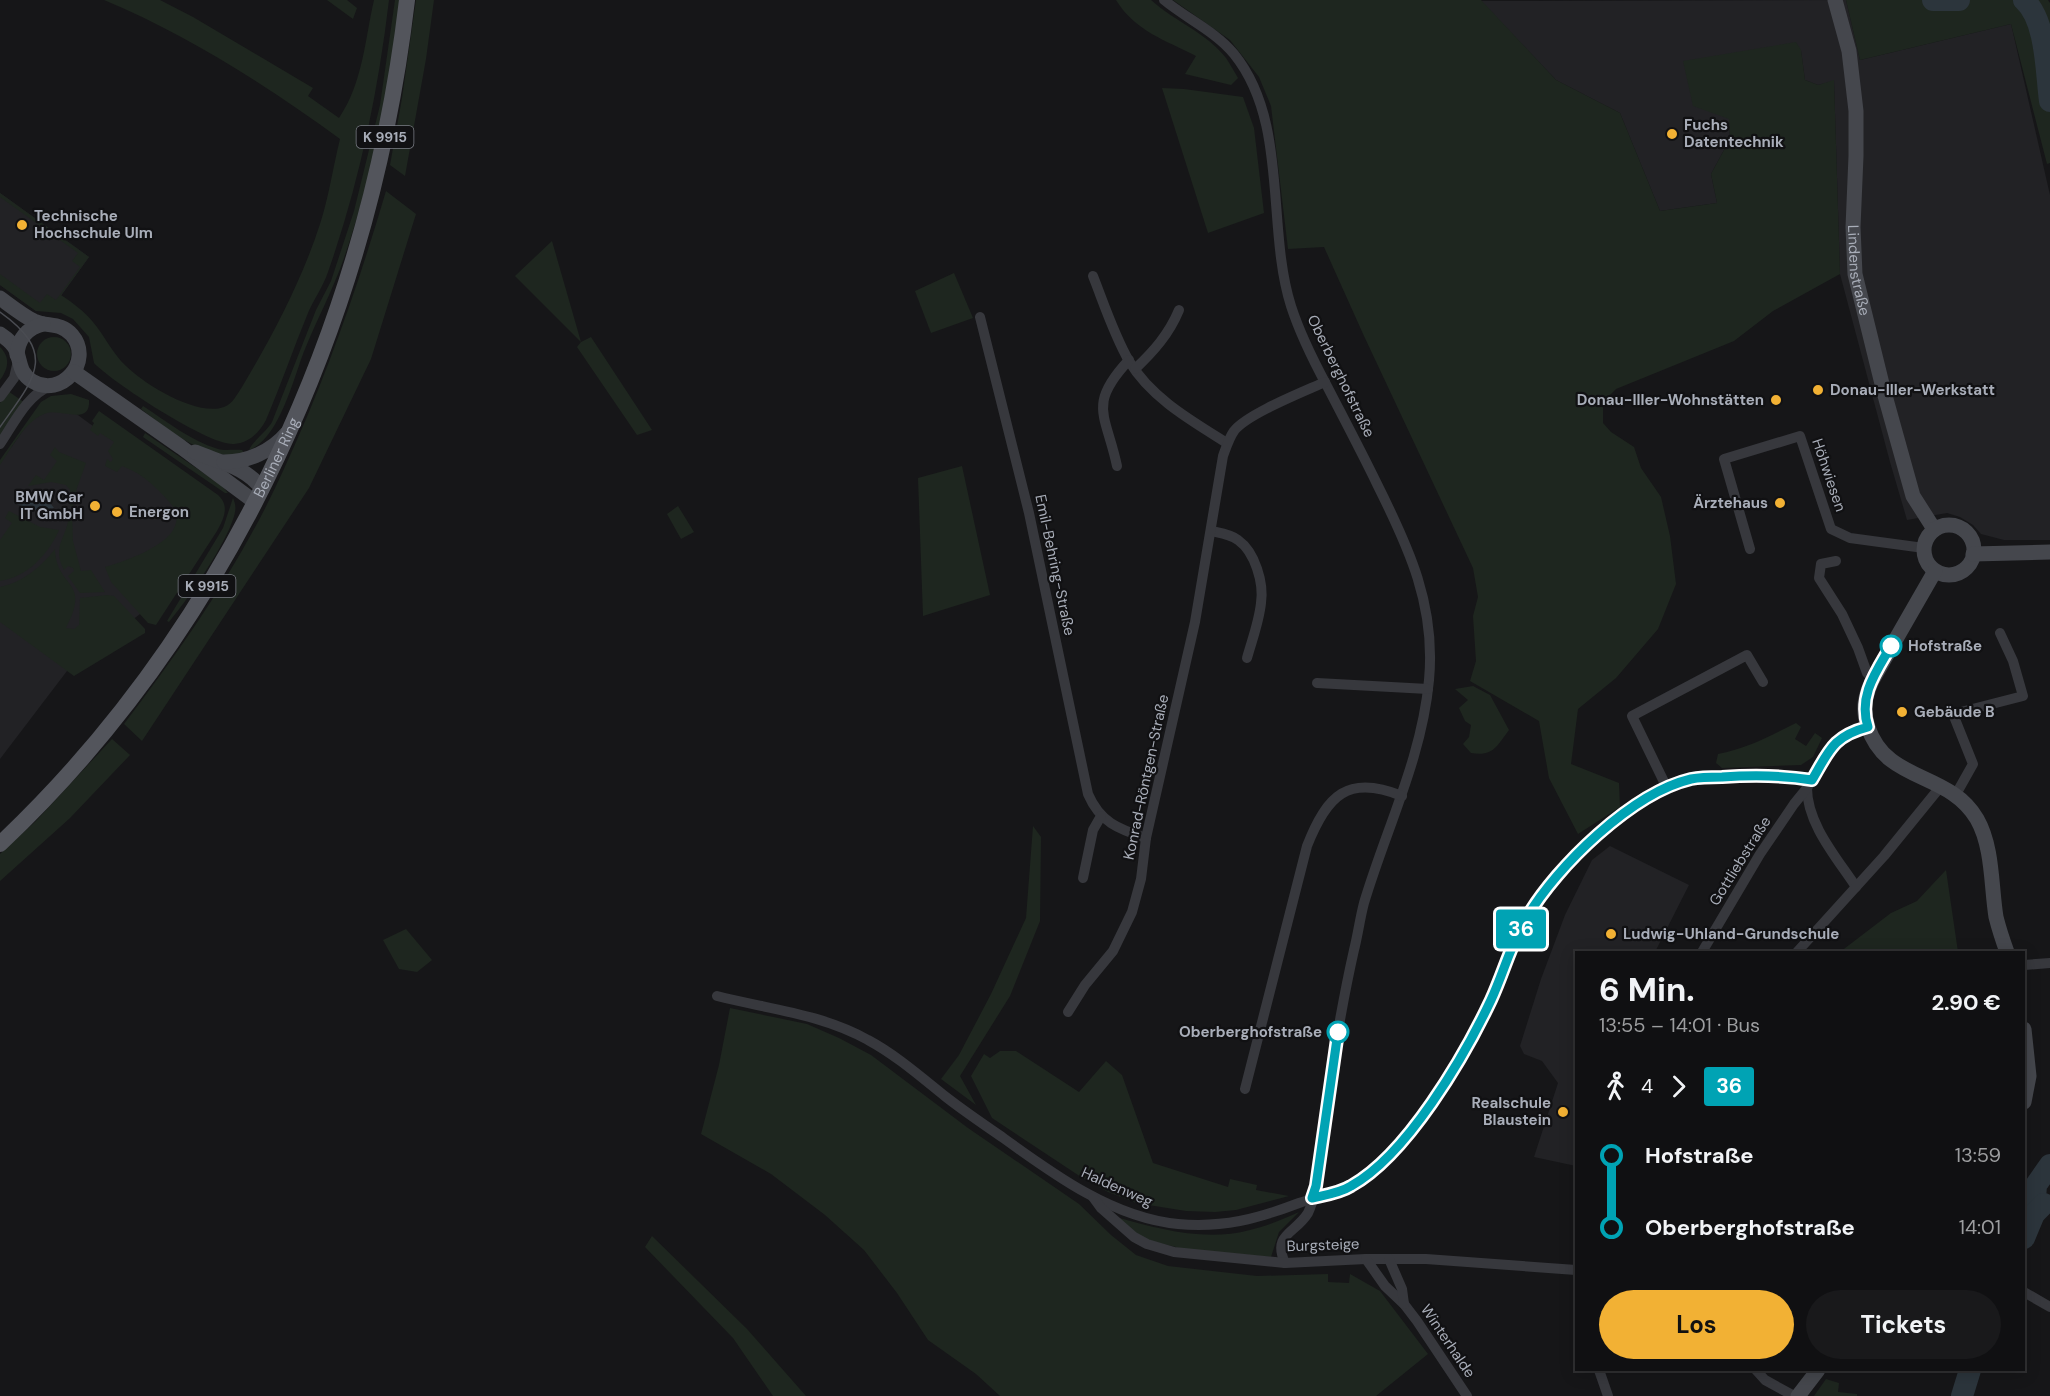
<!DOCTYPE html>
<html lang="de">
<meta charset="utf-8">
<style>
body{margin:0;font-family:"DM Sans",sans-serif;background:#19191b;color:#f1f3f6;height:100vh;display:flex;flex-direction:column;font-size:22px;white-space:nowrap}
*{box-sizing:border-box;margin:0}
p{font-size:20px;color:#9c9d9f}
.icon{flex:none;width:33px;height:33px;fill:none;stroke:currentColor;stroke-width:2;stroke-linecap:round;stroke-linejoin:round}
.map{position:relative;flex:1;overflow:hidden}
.side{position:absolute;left:1575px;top:951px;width:450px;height:420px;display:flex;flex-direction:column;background:#101012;border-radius:0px;box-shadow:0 3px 15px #0003,0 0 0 2px #303032}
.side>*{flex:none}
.badge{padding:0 12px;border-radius:4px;font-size:21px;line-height:39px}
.map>.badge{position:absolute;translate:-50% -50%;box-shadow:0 0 0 3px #fff}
.legs{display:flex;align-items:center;gap:9px;height:66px;padding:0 24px;font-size:20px}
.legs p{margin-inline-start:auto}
.summary{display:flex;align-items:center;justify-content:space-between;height:102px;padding:0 24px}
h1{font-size:33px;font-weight:700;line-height:45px}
.primary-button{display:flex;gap:12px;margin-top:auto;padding:12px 24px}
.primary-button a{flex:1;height:69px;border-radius:36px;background:#f2b134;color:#111;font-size:24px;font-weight:700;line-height:69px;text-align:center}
.primary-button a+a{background:#19191b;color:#f1f3f6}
ul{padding:0 24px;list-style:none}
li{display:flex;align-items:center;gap:21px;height:72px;font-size:22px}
li i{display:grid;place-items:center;width:9px;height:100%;margin:0 8px;background:currentColor}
li i::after{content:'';width:15px;height:15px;margin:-8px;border:4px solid;border-radius:50%;background:#101012}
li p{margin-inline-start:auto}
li:first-child i{background:linear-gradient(#0000 50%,currentColor 0)}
li:last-child i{background:linear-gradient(currentColor 50%,#0000 0)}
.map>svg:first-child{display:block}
.built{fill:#222225}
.green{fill:#1e261f}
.water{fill:#2c353c}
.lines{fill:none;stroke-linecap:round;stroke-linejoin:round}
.river{stroke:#2c353c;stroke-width:22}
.street{stroke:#37383d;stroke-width:10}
.secondary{stroke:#45474d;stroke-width:15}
.primary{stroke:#53555c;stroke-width:16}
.tram{stroke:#4a4c52;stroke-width:1.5}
.line-1-casing{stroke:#fff;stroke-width:14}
.line-1{stroke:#00a3b4;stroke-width:9}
.poi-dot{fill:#f2b134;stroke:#111113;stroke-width:2}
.stop-1-dot{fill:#fff;stroke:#00a3b4;stroke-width:3}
.labels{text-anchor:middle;stroke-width:4.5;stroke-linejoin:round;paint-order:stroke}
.shield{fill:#111113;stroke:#7b7e86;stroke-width:1.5}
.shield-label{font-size:14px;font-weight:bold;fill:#a8adb8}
.poi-label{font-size:15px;font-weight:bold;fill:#a8adb8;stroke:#111113;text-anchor:start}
.street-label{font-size:15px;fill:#a8adb8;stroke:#111113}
.stop-label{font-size:15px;font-weight:bold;fill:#a8adb8;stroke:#111113;text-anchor:start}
</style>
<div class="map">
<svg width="2050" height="1396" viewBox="0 0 2050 1396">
<rect width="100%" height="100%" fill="#161618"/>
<g class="built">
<polygon points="1846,0 1860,60 2011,24 2050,195 2050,540 2004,540 1981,534 1973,525 1960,517 1947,513 1907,520 1890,462 1840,274 1834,81 1818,85 1805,80 1801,51 1729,119 1730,139 1711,174 1717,203 1660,211 1620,113 1556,80 1481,1"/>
<polygon points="0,193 89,257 50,311 36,311 0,285"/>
<polygon points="60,402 197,502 148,608 70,667 0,759 0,463 37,411"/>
<polygon points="1610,846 1689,885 1655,952 1576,952 1576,1166 1534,1157 1558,1083 1542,1061 1524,1054 1520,1046 1541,979 1565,915 1592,860"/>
</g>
<g class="green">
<path d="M104,0h56l33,17 120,71 -5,8 31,22c24,-35 26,-79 35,-118h15c-11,93 -30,184 -61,272 -5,15 -14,27 -20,41 -15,36 -27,72 -42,107 -7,13 -17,23 -32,24 -25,2 -122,-62 -140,-81l-5,-26 -16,-18 -12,-6 -25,-2 -36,-26v-11l40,29 7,-9 9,6 24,-33 -8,-6 6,-8 -78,-56v-4l89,64 -28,38c12,8 23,16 32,27 12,14 19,31 33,44 18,18 71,51 98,41 9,-3 13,-13 18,-20 30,-50 60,-107 78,-163 9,-28 13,-57 20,-85 -73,-53 -152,-104 -236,-139z"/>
<polygon points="327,0 347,0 357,8 353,19"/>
<path d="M395,0h5c-11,85 -27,176 -56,258 -11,32 -28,63 -41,96 -10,27 -25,86 -54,96 4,-9 17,-18 23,-28l44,-112 15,-29 23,-70 26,-106z"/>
<polygon points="416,0 434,0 426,59 405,176 390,165 402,98"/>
<path d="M1116,0h35c23,21 56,33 75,58 4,6 8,13 12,20l-7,7 -46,-11 11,-18c-31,-16 -61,-25 -80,-56z"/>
<polygon points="1173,0 1481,0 1556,80 1620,113 1660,211 1717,203 1711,174 1730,139 1729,119 1693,106 1683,61 1796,42 1801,50 1805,80 1818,85 1834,80 1840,274 1773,311 1734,341 1616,389 1603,402 1603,423 1611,432 1634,447 1641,468 1661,497 1670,536 1676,584 1658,629 1616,678 1578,709 1571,764 1619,783 1620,807 1578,834 1549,778 1539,721 1470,681 1476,661 1473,616 1478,597 1473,568 1364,336 1324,247 1288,249 1271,106 1259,77 1230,40"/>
<polygon points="1846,0 2048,0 2050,3 2050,163 2047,164 2011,24 1860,60"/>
<polygon points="1162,88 1184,89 1243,97 1254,128 1264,213 1208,233"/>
<path d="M386,191l30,23 -45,145 -62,129 -167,253 -18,-17c60,-79 118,-162 159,-253 42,-90 75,-185 103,-280z"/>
<polygon points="552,241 581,342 591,337 652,430 637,435 577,347 581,342 515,276"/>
<polygon points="954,273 973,318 931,333 915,291"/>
<circle cx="54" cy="354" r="17"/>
<path d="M0,347c11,11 8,22 0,33z"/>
<polygon points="8,391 25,403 0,439 0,403"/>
<path d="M71,394l18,6c2,26 -28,9 -42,13 -21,6 -35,35 -47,52v-5l41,-58 10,-6z"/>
<path d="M143,406c23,15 48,35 75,43 7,2 16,0 24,1l3,4c-39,8 -75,-23 -104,-45z"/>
<path d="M99,411l119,84c12,11 6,23 -1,36l-61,94 -8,-2 -37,-41 -6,-15c19,-5 63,-21 70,-41 2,-5 2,-10 2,-15 -16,-19 -32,-37 -55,-45l-5,6 -12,-6 2,-7 4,3 2,-3 -5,-8 6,-9 -14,-9 -2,3 -8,-6 4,-7 -2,-2z"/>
<polygon points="145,433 221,485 228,493 225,493 143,437"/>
<polygon points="55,447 59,452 86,463 77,488 73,506 70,506 70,490 66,485 51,482 28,486 36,475 44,480 57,461 50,455"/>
<polygon points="962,466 990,595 923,616 918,478"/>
<path d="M233,498c2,5 3,8 2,14 -5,27 -48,89 -66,110l-2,-1 56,-93z"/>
<polygon points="678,506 694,532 681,539 667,514"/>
<path d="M9,511l31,16 19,3c-11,25 -32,47 -59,51v-41l12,-17 -7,-5z"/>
<path d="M69,514h3l1,27 8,30 10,-1 14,22 -25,1 -12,-17 6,-5 -1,-3 -5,-2 -4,4c-13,-25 4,-33 5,-56z"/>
<path d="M55,549c1,40 37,30 11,79l8,1 5,-4 1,-27 27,-3 7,1 31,33v4l-71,43 -74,-54v-35c23,-5 40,-19 55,-38z"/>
<path d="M1473,686l17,9 19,35c-12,16 -16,27 -38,23l-8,-9 6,-7 2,-12 -6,-4 -6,-13 9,-8 -13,-11z"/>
<path d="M1796,723l5,4 -6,12 11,7 9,-13 7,5 -9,19 -12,8 -79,3 -6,-5 2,-9c28,-5 52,-18 78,-31z"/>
<polygon points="112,739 130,755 70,818 0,881 0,854 36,821"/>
<polygon points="1033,826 1041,837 1040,921 1010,996 960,1076 976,1105 941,1079 959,1055 991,994 1026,918"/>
<polygon points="1946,870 1958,952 1840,952 1891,913 1917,901"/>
<polygon points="406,929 432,960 417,972 399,969 383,940"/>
<polygon points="730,1008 807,1024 839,1038 871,1055 968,1128 1079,1204 1111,1235 1136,1255 1168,1266 1257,1276 1328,1274 1328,1282 1349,1283 1350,1274 1380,1291 1428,1354 1376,1396 1000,1396 976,1374 928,1340 897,1293 864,1250 825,1215 771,1174 701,1134 719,1065"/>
<polygon points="1000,1051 1016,1051 1079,1092 1106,1061 1122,1075 1153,1163 1228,1187 1230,1179 1257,1185 1256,1190 1289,1196 1236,1210 1215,1212 1186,1211 1136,1203 1108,1192 1081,1177 992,1118 971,1076 984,1054 990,1058"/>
<path d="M1299,1212l-20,20 -8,25 -87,-8 -41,-10 -27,-22c43,12 89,25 134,13 17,-4 33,-11 49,-18z"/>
<polygon points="652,1236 747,1329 806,1396 773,1396 733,1338 645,1247"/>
<polygon points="1826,1379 1839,1383 1838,1392 1857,1394 1857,1396 1814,1396"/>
</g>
<polygon class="water" points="36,495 47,499 54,508 35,510 13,503"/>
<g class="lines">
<g class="river">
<polyline points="1933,0 1959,0"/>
<path d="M2024,0c23,21 22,72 26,101"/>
<polyline points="2034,1214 2036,1185 2050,1165"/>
<polyline points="2024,1238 2034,1214 2044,1204"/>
<polyline points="1962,1396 1970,1370"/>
</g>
<g class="street">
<path d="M1164,0c23,19 51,31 70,54 55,68 32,173 57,252 9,28 22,54 36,80 17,33 34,65 50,98 32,64 59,122 52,196 -7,78 -43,149 -65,223 -4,15 -6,31 -10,47 -12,53 -21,108 -29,162 -3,25 -4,50 -9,75 -2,8 -4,18 -8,26 -13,21 -36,21 -23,50"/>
<path d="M1093,276c11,28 21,59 36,85 22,37 63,60 98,82"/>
<path d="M980,317l49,196 59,281c12,28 30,35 58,44"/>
<path d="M1135,369c19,-18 34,-35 44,-59"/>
<polyline points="0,397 14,378 18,361"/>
<path d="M0,444c13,-19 27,-49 50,-58"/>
<path d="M1117,466c-11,-52 -30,-61 12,-106"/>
<path d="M1211,531c9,2 19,3 27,9 17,12 26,43 23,63 -2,19 -9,37 -14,55"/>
<polyline points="1750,549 1724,459 1800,436 1831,529 1850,538 1924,548"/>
<polyline points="1836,561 1821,564 1819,578 1842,614 1858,648 1867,673 1873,679"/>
<polyline points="1317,683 1428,689"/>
<polyline points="1667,788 1632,716 1747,655 1763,682"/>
<path d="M1807,788c0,36 30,70 49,99"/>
<polyline points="1955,796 1973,764 1953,714 2023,696 2013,661 2000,633"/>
<polyline points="1083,878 1093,830 1101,816"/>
<polyline points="1702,952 1760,854 1794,804 1807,788 1830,749 1836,741 1847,735 1868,727"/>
<polyline points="1797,952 1884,856 1941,786"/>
<polyline points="2024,965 2050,963"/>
<path d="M717,996c51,13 105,18 151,44 28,15 53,37 78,57 18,14 37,27 56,40 51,37 111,81 176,87 45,4 79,-5 121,-21 16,-6 36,-8 52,-17 30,-16 61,-55 80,-83 22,-32 42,-67 59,-101 13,-27 21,-56 35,-82 29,-51 107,-126 164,-141 11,-2 23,-2 34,-2 30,-2 60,-2 90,3"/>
<path d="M1068,1012l17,-27 28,-34 19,-39 9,-33 5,-41 49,-216 28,-166c3,-8 6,-18 11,-25 13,-17 69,-39 91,-49"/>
<path d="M1245,1089l62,-243c20,-51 41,-72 95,-50"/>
<polyline points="1093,1197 1101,1208 1134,1237 1147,1244 1174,1252 1285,1263 1366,1259 1426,1259 1576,1270"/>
<polyline points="1366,1259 1385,1286 1404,1304 1417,1321 1467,1396"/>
<polyline points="1389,1259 1402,1289 1404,1304"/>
<polyline points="2024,1292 2050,1307"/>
<polyline points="1599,1370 1608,1396"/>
<polyline points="1756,1370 1765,1380 1794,1396"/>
</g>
<g class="secondary">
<path id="s1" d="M1835,0l14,51 7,60v45l-3,71 2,47 29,118 29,104 21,33"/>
<path d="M0,298c11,8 22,17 34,23 13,6 27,1 38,14 22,26 -11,64 -40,46 -13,-8 -11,-19 -16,-31 -3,-7 -10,-12 -16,-16"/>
<path d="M17,355c1,-16 10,-27 26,-31"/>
<polyline points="74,372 181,447 255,502"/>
<path d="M195,452c23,10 52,15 67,37"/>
<path d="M224,462c24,0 48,-11 63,-29"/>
<circle cx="1949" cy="550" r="25"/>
<polyline points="1973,554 2050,552"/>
<path d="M1935,571l-62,108c-8,16 -11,30 -5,48 18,56 81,44 109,92 16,28 14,67 19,98 3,12 7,24 11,35"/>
<polyline points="2024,1029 2029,1076 2024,1102"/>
<polyline points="1798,1396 1818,1370"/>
</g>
<path class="primary" id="s2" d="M0,844c233,-220 370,-529 407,-844"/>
<path class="tram" d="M0,312c59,42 34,67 0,115"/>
</g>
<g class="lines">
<defs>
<path id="line-1" d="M1338,1032l-22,154 -4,12c13,-3 28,-5 39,-12 56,-31 113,-129 140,-186 13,-28 20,-57 36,-83 30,-51 105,-124 164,-138 10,-2 21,-2 31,-2 31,-2 60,-2 90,3 17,-29 21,-44 56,-53 -10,-31 8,-55 23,-81"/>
</defs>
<use href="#line-1" class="line-1-casing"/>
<use href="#line-1" class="line-1"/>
</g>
<g class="poi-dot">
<circle cx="1672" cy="134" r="6"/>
<circle cx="22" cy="225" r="6"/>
<circle cx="1818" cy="390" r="6"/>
<circle cx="1776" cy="400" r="6"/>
<circle cx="1780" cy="503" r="6"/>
<circle cx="95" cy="506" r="6"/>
<circle cx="117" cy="512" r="6"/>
<circle cx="1902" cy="712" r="6"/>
<circle cx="1611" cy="934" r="6"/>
<circle cx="1563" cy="1112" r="6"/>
</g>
<g class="stop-1-dot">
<circle cx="1891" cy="646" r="10"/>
<circle cx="1338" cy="1032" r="10"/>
</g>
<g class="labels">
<g class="shield">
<rect x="356.5" y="126" width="57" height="22" rx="4.5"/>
<rect x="178.5" y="575" width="57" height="22" rx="4.5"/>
</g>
<g class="shield-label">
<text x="385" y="142">K 9915</text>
<text x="207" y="591">K 9915</text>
</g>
<g class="poi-label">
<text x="1684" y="130">Fuchs<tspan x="1684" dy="17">Datentechnik</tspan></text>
<text x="34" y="221">Technische<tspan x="34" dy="17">Hochschule Ulm</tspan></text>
<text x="1830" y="395">Donau-Iller-Werkstatt</text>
<text x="1764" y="405" text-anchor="end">Donau-Iller-Wohnstätten</text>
<text x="83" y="502" text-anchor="end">BMW Car<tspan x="83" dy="17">IT GmbH</tspan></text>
<text x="1768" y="508" text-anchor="end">Ärztehaus</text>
<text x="129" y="517">Energon</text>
<text x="1914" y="717">Gebäude B</text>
<text x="1623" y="939">Ludwig-Uhland-Grundschule</text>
<text x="1551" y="1108" text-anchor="end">Realschule<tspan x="1551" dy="17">Blaustein</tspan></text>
</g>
<g class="street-label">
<text dy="5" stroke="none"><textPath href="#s1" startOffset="273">Lindenstraße</textPath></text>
<text transform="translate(1341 376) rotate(64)" y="5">Oberberghofstraße</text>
<text dy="5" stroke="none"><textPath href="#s2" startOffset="478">Berliner Ring</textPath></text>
<text transform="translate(1829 475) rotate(71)" y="5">Höhwiesen</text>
<text transform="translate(1055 565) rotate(78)" y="5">Emil-Behring-Straße</text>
<text transform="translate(1146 777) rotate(-78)" y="5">Konrad-Röntgen-Straße</text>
<text transform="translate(1740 861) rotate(-58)" y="5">Gottliebstraße</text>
<text transform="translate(1117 1187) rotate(24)" y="5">Haldenweg</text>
<text transform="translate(1323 1245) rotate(-2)" y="5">Burgsteige</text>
<text transform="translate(1448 1341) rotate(56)" y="5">Winterhalde</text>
</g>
<g class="stop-label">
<text x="1908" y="651">Hofstraße</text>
<text x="1322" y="1037" text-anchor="end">Oberberghofstraße</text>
</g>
</g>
</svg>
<b class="badge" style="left:1521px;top:929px;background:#00a3b4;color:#fff">36</b>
<section class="side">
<div class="summary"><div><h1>6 Min.</h1><p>13:55 – 14:01 · Bus</p></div><b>2.90 €</b></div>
<div class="legs"><svg class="icon" aria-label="walk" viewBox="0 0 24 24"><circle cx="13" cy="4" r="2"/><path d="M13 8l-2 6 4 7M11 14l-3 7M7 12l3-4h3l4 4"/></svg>4<svg class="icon" aria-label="forward" viewBox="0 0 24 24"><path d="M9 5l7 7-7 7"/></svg><b class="badge" style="background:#00a3b4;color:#fff">36</b></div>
<ul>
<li><i style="color:#00a3b4"></i><b>Hofstraße</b><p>13:59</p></li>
<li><i style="color:#00a3b4"></i><b>Oberberghofstraße</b><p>14:01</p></li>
</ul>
<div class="primary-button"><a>Los</a><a>Tickets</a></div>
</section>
</div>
